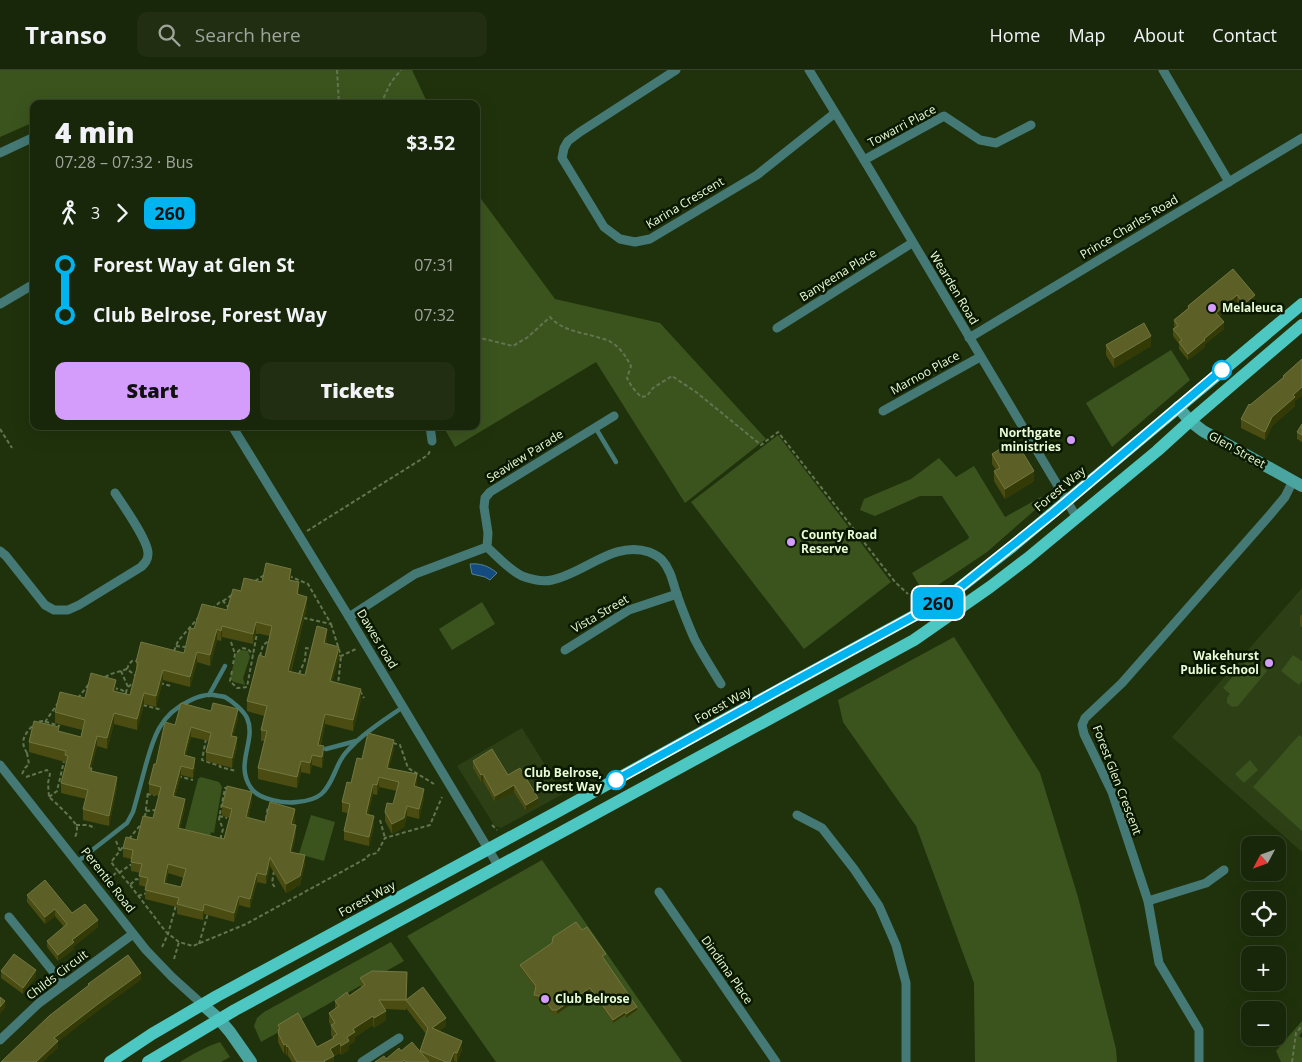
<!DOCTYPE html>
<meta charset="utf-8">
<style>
body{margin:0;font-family:"Open Sans",sans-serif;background:#212e12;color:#f1f3f6;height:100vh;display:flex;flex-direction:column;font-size:19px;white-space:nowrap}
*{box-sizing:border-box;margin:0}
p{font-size:16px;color:#9fa59c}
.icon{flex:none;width:28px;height:28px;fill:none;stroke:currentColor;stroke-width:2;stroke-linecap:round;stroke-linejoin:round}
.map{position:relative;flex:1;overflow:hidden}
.sheet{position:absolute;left:30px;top:30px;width:450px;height:330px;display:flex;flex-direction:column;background:#182609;border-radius:10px;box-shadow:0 5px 20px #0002,0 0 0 1px #36432a}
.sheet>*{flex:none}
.badge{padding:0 10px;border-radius:8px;font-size:18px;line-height:32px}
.needle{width:32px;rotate:229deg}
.controls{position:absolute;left:1241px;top:766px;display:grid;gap:10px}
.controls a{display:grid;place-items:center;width:45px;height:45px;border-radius:10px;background:#182609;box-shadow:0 5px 20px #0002,0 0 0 1px #36432a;font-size:25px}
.map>.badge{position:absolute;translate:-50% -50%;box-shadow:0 0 0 2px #fff}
.legs{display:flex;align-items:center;gap:8px;height:55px;padding:0 25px;font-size:16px}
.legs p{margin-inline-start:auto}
.summary{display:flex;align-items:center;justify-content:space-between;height:85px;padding:0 25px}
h1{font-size:28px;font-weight:800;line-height:38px}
.action{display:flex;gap:10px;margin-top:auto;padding:10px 25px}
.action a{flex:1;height:58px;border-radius:10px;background:#d49cfb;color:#111;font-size:20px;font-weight:800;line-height:58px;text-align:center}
.action a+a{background:#212e12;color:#f1f3f6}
ul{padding:0 25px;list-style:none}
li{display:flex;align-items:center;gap:18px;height:50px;font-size:19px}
li i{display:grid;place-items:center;width:8px;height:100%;margin:0 6px;background:currentColor}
li i::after{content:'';width:12px;height:12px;margin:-6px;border:4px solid;border-radius:50%;background:#182609}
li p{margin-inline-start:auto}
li:first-child i{background:linear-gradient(#0000 50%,currentColor 0)}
li:last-child i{background:linear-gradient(currentColor 50%,#0000 0)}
header{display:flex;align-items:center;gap:30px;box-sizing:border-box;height:70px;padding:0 25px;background:#182609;border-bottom:1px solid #36432a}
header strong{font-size:24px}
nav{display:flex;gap:28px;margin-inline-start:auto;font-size:18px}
.search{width:350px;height:45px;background:#212e12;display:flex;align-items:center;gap:12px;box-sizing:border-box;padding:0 18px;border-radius:10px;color:#9fa59c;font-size:19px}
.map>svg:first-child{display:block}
.built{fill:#2c3f15}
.green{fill:#3b541e}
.water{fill:#154c7f;stroke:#548199}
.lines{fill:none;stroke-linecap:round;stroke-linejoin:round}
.path{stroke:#62754f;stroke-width:2;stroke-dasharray:4 2.5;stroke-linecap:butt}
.lane{stroke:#447976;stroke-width:4.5}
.street{stroke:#447976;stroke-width:9}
.secondary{stroke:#4aa5a0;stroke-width:12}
.primary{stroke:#4cc7c1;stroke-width:12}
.wall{fill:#4b4c11;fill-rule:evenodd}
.shaded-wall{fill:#333a06}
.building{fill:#5c5f26;stroke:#727842;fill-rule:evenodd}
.line-1-casing{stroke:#fff;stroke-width:11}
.line-1{stroke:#00b5ef;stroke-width:8}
.poi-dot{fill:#d49cfb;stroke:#0b1800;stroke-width:2}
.stop-1-dot{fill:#fff;stroke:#00b5ef;stroke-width:2.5}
.labels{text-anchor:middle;stroke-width:5;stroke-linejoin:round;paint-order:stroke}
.street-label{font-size:12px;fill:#e8fcd7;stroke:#0b1800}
.poi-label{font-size:12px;font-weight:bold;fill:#e8fcd7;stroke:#0b1800;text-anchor:start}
.stop-label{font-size:12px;font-weight:bold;fill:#e8fcd7;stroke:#0b1800;text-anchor:end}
</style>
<header>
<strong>Transo</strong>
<div class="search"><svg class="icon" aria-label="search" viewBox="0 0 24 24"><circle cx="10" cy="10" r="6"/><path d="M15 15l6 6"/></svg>Search here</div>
<nav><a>Home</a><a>Map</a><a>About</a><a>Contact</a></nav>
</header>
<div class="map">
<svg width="1302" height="992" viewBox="0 0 1302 992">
<rect width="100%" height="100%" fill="#20320c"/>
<g class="built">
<polygon points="1302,518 1302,782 1172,667"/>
<polygon points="522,658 563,724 501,758 494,755 457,696"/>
</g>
<g class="green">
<polygon points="0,0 412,0 428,34 34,34 34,52 0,67"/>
<polygon points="476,122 555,229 660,253 766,369 685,433 596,292 455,377 443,356 476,356"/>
<polygon points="1171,280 1190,310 1112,377 1086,333"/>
<polygon points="778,365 891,512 804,579 691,432"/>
<polygon points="939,388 956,407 974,396 1005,447 1041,427 1044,432 987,482 932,519 922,520 912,503 968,469 969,467 942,426 920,426 875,446 860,440 864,429 911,409"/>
<polygon points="482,532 495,554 452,580 439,559"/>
<polygon points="954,567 1040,703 1078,827 1116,979 1117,992 975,992 974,913 916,756 843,652 838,630"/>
<polygon points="242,580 248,581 250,587 243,608 245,615 234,612 230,609 236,583"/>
<polygon points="1293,585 1302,591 1302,611 1299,615 1281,601"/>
<polygon points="1250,586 1267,601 1238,636 1232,637 1227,633 1227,628 1230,624 1223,618"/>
<polygon points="1299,665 1302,667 1302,761 1253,717"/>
<polygon points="1250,690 1258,700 1244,713 1235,704"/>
<polygon points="201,707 219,712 222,717 214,763 211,762 210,768 184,763 198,709"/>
<polygon points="311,745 335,752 324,791 299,784"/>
<polygon points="542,790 682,992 496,992 407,866"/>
<polygon points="391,872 404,891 261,972 254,956 257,948 264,942"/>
<polygon points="1302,951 1302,962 1299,966 1302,968 1302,992 1281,992 1276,981"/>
<path d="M220,972l10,15 -9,5h-41c13,-8 25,-15 40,-20z"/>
</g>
<path class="water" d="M470,494c10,-1 19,2 27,9l-7,7 -5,-3 -13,-3z"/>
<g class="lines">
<g class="path">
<polyline points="337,0 339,34"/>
<polyline points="387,34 384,27 391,12 401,0"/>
<path d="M476,267l37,9 15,-9 22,-20c14,15 32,15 50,21 4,1 8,2 11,4 10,6 15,15 20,24l-4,12 5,9 9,10 6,-1 6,-8 19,-12 24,16 65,53 17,-13 117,150 13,12"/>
<polyline points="0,359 12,378"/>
<polyline points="307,461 428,385 430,381"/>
<polyline points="289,506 308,514 331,554 304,548"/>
<polyline points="255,511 266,504"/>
<polyline points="223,531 232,525"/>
<polyline points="212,539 220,532 223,531 229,538"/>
<polyline points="331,554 341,586 356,579"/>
<polyline points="231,572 235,584"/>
<polyline points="176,576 186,577"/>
<polyline points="174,581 178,571 199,547"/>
<polyline points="336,585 341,586 338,615"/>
<polyline points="260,586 263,575 270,570"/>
<polyline points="233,594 235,584 242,578 248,579 253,585"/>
<polyline points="127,599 129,594 132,591 137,591"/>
<polyline points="121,601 128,617"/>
<polyline points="232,601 230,611 237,618 247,617 257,563"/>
<polyline points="299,604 305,590 306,578 312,579"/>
<polyline points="105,607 111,604 127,599 136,606"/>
<polyline points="160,613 171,616"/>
<polyline points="114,618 122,620 126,623 123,625"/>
<polyline points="360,621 364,628"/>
<polyline points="126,623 127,618 133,613"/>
<polyline points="78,628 89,614"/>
<polyline points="143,635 162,640"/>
<polyline points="45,652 58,633"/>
<polyline points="206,669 202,690 220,696 220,697 236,701"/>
<polyline points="393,673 400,675 408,698 434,714"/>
<path d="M27,683c-9,-14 0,-21 9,-31l7,-1 17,5"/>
<polyline points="22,704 25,698 29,694 27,683 29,682"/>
<polyline points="178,706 193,710"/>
<path d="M26,707l21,-7 3,4 -2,9 1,14c7,6 23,21 27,28 2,4 1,8 -1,12"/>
<polyline points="147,724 155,725"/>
<polyline points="49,727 57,721 64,691"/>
<polyline points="146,741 156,740"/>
<polyline points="219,746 227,748"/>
<polyline points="145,747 148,722"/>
<polyline points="266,749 268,736"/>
<polyline points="380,750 385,768"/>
<polyline points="76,755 88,755 95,758"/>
<polyline points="492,755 497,760"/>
<polyline points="129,769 142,753"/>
<polyline points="221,769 221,766 223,759 219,749 225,718 227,718"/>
<polyline points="116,771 120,781"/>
<polyline points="118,801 111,792 123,777"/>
<polyline points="274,801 272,813 276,819"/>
<polyline points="119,803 130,795 132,795"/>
<polyline points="108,810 118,801 130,815 136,809 140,810"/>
<polyline points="130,815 166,862 179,872 193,876 246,854 365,789 369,785 377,783 385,768 430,755 442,727"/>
<polyline points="138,826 147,823"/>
<polyline points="199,874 208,843"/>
<polyline points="162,877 168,864 176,835"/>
<polyline points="174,889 179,872"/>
<polyline points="1292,992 1296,963 1302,956"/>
</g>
<g class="lane">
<polyline points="595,357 616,392"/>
<polyline points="209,625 225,596"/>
<polyline points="326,679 356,671"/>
<path d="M77,792l50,-39 6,-11c4,-14 8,-29 12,-44 8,-29 14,-53 44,-67 8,-4 16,-7 25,-6 4,1 8,1 11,2 7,4 19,14 22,21 10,22 -13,46 4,70 7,11 33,16 46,14 23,-2 29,-9 38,-30 2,-4 4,-10 7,-14 3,-6 10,-12 15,-17 14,-13 30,-23 46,-34"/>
</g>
<g class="street">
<polyline points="676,0 580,62 568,71 564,78 562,88 604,157 620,169 635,172 650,169 757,105 835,43"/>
<polyline points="809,0 864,90 1077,448"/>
<polyline points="1163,0 1229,112"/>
<polyline points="0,83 34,67"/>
<polyline points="864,90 944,46 980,70 996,73 1031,55"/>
<polyline points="0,234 34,214"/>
<polyline points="777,258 912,173"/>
<polyline points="969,268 1302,68"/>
<polyline points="883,341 980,287"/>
<path d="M614,346l-124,76 -5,6 -1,9 4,26 -1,14c11,10 21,22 35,29 8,3 21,6 30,4 33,-7 62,-40 97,-28 5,2 10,5 13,8 9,10 11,23 15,35 5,14 11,29 17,43 8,16 18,31 27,46"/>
<polyline points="232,356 349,547 499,797"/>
<polyline points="430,356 432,371"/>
<path d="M0,481l6,5 39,49 9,5h14l11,-5 62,-38c4,-4 7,-7 7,-13 1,-12 -25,-49 -33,-61"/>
<polyline points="349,547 415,504 487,477"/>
<polyline points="565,580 629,540 677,524"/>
<polyline points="0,695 146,880 172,907 203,935"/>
<polyline points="797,745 822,758 854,799 879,836 896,875 906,913 906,992"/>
<polyline points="659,822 776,992"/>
<polyline points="1148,831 1206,813 1224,800"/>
<polyline points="9,847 63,914"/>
<polyline points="0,970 39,933 133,864"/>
<polyline points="362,992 399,968"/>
<polyline points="1199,992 1199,960 1159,893 1148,831 1112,722 1084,664 1082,655 1085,648 1122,613 1269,446 1285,427 1293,411"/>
</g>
<g class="secondary">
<polyline points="1178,337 1190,351 1203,361 1302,416"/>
<polyline points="203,935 219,949 230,962 251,992"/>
</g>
<g class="primary">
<polyline points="110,992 152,964 217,926 557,742 782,618 932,536 958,519 1013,476 1302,234"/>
<polyline points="148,992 235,940 914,570 990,517 1028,488 1157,381 1190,351 1302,255"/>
</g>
</g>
<g class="wall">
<polygon points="1233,199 1255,231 1244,240 1237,232 1219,247 1224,259 1205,274 1205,277 1188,290 1179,279 1179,274 1173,266 1173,259 1175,258 1174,257 1174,250 1188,238 1188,236"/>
<polygon points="1106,275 1151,276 1114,298 1106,285"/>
<polygon points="1283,306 1295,331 1295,336 1272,356 1265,370 1241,358 1241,349 1250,335 1283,308"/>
<polygon points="1302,354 1302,372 1297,369 1297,362"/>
<polygon points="992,384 1022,384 1034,411 1005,429 994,411 994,401 996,400 992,394"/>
<polygon points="291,510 299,523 299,525 307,537 291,602 305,605 327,569 326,574 339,587 332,612 361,629 353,661 325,654 321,675 324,687 322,698 312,695 310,704 301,702 297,718 258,709 258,698 264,671 261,671 261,660 264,646 247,641 247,631 265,587 270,566 256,563 253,574 222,567 221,571 217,570 210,596 197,592 190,617 163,610 156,637 144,634 137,660 114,654 107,679 97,676 91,698 92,701 117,717 109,756 83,750 83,739 86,729 61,723 61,713 66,696 65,692 29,682 29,672 59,662 81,667 82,660 55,653 55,642 85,628 116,620 116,622 130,625 136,601 136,592 184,583 194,559 227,540 241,521 262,512"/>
<polygon points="1302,544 1302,557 1300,556 1300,546"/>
<path d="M211,641l27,7 -5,19 4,10 -5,21 -26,-7v-9l3,-11 -18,-4 -5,18 9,12 -2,11 -12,-3 -6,22 10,11 -5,20 44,11 6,-21 -8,-2v-10l30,-5 -4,17 17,4 30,-3 -1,5 2,10 -4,18 13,12 -5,21 -14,8 -16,-27 -4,18 -9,-2 -7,26 -11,-3 -5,17 -30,-8 -1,6 -26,-6v-7l-32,-8 1,-12 -7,-2 1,-12 -9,-2v-12l-8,-2v-9l14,-8 16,-22 6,-22 -10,-2v-10l7,-20 19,-39zM168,803l16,5 -3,9 -15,-4z"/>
<polygon points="394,679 389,698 417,714 416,717 424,728 419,749 407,746 404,757 392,764 385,751 385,742 393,734 397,721 379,717 377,725 373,724 368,745 374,756 369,776 344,770 344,761 348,743 342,742 342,732 362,689"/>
<polygon points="473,691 508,705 538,735 526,741 514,722 495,732 483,711 481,712 473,698"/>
<polygon points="27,825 72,843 98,857 74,876 74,879 58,891 47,877 47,871 64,857 55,846 45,854 27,832"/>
<polygon points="582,860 606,887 604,889 637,940 626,948 625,945 613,953 590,921 557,944 552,944 543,931 534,928 535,919 520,898 520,895 552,873"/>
<polygon points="1,901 36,907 23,924 1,908"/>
<polygon points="407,902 406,940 385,939 386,950 374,958 373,955 355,967 355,971 349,975 349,980 341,985 340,983 334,986 334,992 292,992 288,986 287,986 286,984 284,984 278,972 278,955 317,977 333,968 331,965 331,956 329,952 329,943 335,939 335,931 349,926 361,918 360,908"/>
<polygon points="406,930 446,956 439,961 462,979 457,992 454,991 454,992 375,992 386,989 401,981 420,981 426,964 406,938"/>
</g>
<g class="shaded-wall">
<polygon points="1237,225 1237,232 1216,250 1216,243"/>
<polygon points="1255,225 1255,231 1244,240 1244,234"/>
<polygon points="1224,252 1224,259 1205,274 1205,277 1188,290 1188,284 1204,269"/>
<polygon points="1151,266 1151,276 1114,298 1114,288"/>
<polygon points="1302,317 1302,326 1295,331 1295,336 1272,356 1265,370 1265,362 1272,347 1293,325"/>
<polygon points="1034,401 1034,411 1005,429 1005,419"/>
<polygon points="291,499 291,509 289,520 289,510"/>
<polygon points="299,512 299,523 297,535 297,524"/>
<polygon points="307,527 307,537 288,611 288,601"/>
<polygon points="256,552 256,563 253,574 253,564"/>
<polygon points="222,556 222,567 221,571 221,561"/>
<polygon points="217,559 217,570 210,596 210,585"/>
<polygon points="327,559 327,569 324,584 324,573"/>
<polygon points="339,577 339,587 330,622 330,611"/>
<polygon points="197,582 197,592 190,617 190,607"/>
<polygon points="163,600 163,610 156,637 156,626"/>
<polygon points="116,610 116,620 113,632 113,621"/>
<polygon points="361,619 361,629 353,661 353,650"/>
<polygon points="144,623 144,634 137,660 137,649"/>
<polygon points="238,639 238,648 231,675 231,666"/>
<polygon points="114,643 114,654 107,679 107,668"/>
<polygon points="325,644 325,654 318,685 318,675"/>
<polygon points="191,657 191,667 184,694 184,685"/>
<polygon points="97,666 97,676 89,708 89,698"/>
<polygon points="237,667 237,677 232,698 232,688"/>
<polygon points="394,670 394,679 387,707 387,698"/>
<polygon points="324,676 324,687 322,698 322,687"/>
<polygon points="312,685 312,695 310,704 310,693"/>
<polygon points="195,688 195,697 193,708 193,699"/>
<polygon points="301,691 301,702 297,718 297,707"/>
<polygon points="181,696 181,705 173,735 173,726"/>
<polygon points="417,704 417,714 414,726 414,716"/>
<polygon points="483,704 483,711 481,712 481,705"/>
<polygon points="117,707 117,717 109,756 109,746"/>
<polygon points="379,707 379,717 377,725 377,715"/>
<polygon points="373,714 373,724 366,754 366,744"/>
<polygon points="514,715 514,722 495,732 495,726"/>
<polygon points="424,719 424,728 419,749 419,739"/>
<polygon points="252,722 252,731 246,756 246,747"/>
<polygon points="538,728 538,735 526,741 526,735"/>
<polygon points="185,729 185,738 178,767 178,758"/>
<polygon points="407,736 407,746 404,757 392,764 392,754"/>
<polygon points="295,739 295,749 291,763 291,754"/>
<polygon points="374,746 374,756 369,776 369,767"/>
<polygon points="296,755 296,764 290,791 290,782"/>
<polygon points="305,785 305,794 300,815 286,823 286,814"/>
<polygon points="270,787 270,796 266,814 266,805"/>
<polygon points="168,794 168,803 164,822 164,813"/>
<polygon points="257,803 257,812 250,838 250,829"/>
<polygon points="239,826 239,835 234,852 234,843"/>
<polygon points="204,834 204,844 203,850 203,841"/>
<polygon points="55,839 55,846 45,854 45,847"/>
<polygon points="98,850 98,857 74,876 74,879 58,891 58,885 72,870"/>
<polygon points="36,900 36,907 23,924 23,918"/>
<polygon points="141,903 141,910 98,941 58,972 58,978 43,992 36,992 54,968 98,934"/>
<polygon points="590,918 590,921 557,944 557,940"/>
<polygon points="5,931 5,938 0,944 0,937"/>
<polygon points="637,937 637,940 626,948 626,944"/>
<polygon points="386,941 386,950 374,958 374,948"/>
<polygon points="625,942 625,945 613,953 613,950"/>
<polygon points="373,946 373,955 355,967 355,971 349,975 349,980 341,985 341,976 353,959"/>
<polygon points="446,948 446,956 432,966 432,958"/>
<polygon points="462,971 462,979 457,992 457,983"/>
<polygon points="340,973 340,983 334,986 334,992 324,992 330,979"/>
<polygon points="286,974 286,984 284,984 284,975"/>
<polygon points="288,976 288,986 287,986 287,977"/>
<polygon points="454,982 454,992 450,992"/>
</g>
<g class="building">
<polygon points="1233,199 1255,225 1244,234 1237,225 1216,243 1224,252 1204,269 1205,270 1188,284 1179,272 1182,270 1173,259 1178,256 1174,250 1189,238 1188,236"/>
<polygon points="1144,253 1151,266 1114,288 1106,275"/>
<polygon points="1302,289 1302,317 1293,325 1295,327 1272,347 1265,362 1241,349 1249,334 1250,335 1284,307 1283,306"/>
<polygon points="1302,354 1302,365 1297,362"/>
<polygon points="1013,371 1022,384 1023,383 1034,401 1005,419 994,401 1000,398 992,384"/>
<polygon points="266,493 291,499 289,510 299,512 297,524 307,527 288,601 305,605 317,556 327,559 324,573 339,577 330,611 361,619 353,650 325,644 318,675 324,676 322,687 312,685 310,693 301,691 297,707 258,698 267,661 261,660 267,636 247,631 259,585 265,587 272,556 256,552 253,564 222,556 221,561 217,559 210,585 197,582 190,607 163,600 156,626 144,623 137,649 114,643 107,668 97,666 89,698 92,698 91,701 117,707 109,746 83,739 88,720 61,713 68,686 65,685 66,681 29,672 34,651 59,657 58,661 81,667 85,650 55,642 60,622 85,628 91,603 116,610 113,621 130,625 138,593 136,592 141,572 184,583 190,558 194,559 202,534 227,540 233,519 241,521 244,508 262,512"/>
<path d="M181,633l30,8 2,-8 25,6 -7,27 6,1 -5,21 -26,-6 5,-19 -20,-6 -7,28 11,3 -2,11 -12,-3 -8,30 12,3 -7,29 46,11 8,-30 -10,-3 5,-20 25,6 -6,25 19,5 5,-20 25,7 -4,15 5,1 -6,27 15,3 -5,21 -14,8 -16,-27 -4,18 -9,-2 -7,26 -11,-3 -5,17 -30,-9 -1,7 -26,-7 2,-6 -34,-8 3,-12 -9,-2 3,-12 -11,-2 2,-12 -10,-2 3,-11 11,3 6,-24 10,2 8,-31 -12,-3 5,-20h2l9,-42 10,3zM168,794l18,5 -5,18 -17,-4z"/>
<polygon points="368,663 394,670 387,698 417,704 414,716 424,719 419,739 407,736 404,748 392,754 385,742 387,733 393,734 399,712 379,707 377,715 373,714 366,744 374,746 369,767 344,761 350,734 342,732 347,712 351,713 357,688 362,689"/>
<polygon points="492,679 508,705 520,698 538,728 526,735 514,715 495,726 483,704 481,705 473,691"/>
<polygon points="45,810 72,843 85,834 98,850 72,870 74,872 58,885 47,871 67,854 55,839 45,847 27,825"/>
<polygon points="576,852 582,860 587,857 606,884 602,886 637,937 626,944 625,942 613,950 590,918 557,940 552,940 543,927 534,925 536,916 520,895 552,873 553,867"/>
<polygon points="14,884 36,900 23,918 1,901"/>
<polygon points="128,885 141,903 98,934 54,968 58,971 36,992 1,992 49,946 89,915 88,914"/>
<polygon points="372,901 407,902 406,930 379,930 386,941 374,948 373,946 353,959 355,962 347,967 349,971 341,976 340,973 330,979 334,986 324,991 325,992 297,992 288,976 287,977 286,974 284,975 278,963 279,962 278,960 280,959 278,955 298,943 317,977 334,968 333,967 337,964 331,955 335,953 329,943 339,936 335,931 347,922 349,926 365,915 360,908"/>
<polygon points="423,917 446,948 432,958 462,971 457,983 454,982 450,992 446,992 420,981 428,958 406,930"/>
<polygon points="0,927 5,931 0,937"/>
<polygon points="412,972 429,992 406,992 404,990 402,992 375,992 384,986 386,989 399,978 401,981"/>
</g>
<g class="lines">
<defs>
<polyline id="line-1" points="616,710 782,618 927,539 958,519 1053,443 1222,300"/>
</defs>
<use href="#line-1" class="line-1-casing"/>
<use href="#line-1" class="line-1"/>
</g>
<g class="poi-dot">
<circle cx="1212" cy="238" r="5"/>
<circle cx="1071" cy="370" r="5"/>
<circle cx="791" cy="472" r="5"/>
<circle cx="1269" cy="593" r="5"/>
<circle cx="545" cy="929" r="5"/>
</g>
<g class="stop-1-dot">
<circle cx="1222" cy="300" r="9"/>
<circle cx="616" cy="710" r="9"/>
</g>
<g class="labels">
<g class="street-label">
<text transform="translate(902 56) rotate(-28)" y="4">Towarri Place</text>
<text transform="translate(685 133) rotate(-31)" y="4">Karina Crescent</text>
<text transform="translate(1129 157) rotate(-31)" y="4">Prince Charles Road</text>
<text transform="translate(838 205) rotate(-32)" y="4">Banyeena Place</text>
<text transform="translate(954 218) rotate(59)" y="4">Wearden Road</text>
<text transform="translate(925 303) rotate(-29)" y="4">Marnoo Place</text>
<text transform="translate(1237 380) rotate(29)" y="4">Glen Street</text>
<text transform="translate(525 386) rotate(-32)" y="4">Seaview Parade</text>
<text transform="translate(1060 419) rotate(-40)" y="4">Forest Way</text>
<text transform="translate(600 544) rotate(-30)" y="4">Vista Street</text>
<text transform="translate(377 569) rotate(59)" y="4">Dawes road</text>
<text transform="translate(723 635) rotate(-29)" y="4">Forest Way</text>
<text transform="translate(1117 710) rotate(69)" y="4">Forest Glen Crescent</text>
<text transform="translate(108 810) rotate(52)" y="4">Perentie Road</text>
<text transform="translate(367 829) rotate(-28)" y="4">Forest Way</text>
<text transform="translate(727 900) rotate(55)" y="4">Dindima Place</text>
<text transform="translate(57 905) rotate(-37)" y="4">Childs Circuit</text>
</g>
<g class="poi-label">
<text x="1222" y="242">Melaleuca</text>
<text x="1061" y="367" text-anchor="end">Northgate<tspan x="1061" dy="14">ministries</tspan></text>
<text x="801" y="469">County Road<tspan x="801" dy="14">Reserve</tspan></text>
<text x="1259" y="590" text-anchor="end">Wakehurst<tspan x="1259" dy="14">Public School</tspan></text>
<text x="555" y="933">Club Belrose</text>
</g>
<g class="stop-label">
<text x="602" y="707">Club Belrose,<tspan x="602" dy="14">Forest Way</tspan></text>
</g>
</g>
</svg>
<div class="controls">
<a><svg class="needle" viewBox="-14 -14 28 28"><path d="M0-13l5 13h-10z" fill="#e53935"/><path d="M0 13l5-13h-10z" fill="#9fa59c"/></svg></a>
<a><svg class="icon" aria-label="locate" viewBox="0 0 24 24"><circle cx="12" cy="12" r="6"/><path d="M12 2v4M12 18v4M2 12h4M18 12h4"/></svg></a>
<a>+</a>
<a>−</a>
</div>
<b class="badge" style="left:938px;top:533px;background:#00b5ef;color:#111">260</b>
<section class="sheet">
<div class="summary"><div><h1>4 min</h1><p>07:28 – 07:32 · Bus</p></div><b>$3.52</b></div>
<div class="legs"><svg class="icon" aria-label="walk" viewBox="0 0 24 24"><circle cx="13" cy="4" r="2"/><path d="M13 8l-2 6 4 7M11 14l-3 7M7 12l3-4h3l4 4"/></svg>3<svg class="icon" aria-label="forward" viewBox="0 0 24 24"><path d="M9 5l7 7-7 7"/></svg><b class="badge" style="background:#00b5ef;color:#111">260</b></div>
<ul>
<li><i style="color:#00b5ef"></i><b>Forest Way at Glen St</b><p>07:31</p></li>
<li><i style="color:#00b5ef"></i><b>Club Belrose, Forest Way</b><p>07:32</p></li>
</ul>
<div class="action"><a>Start</a><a>Tickets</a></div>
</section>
</div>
